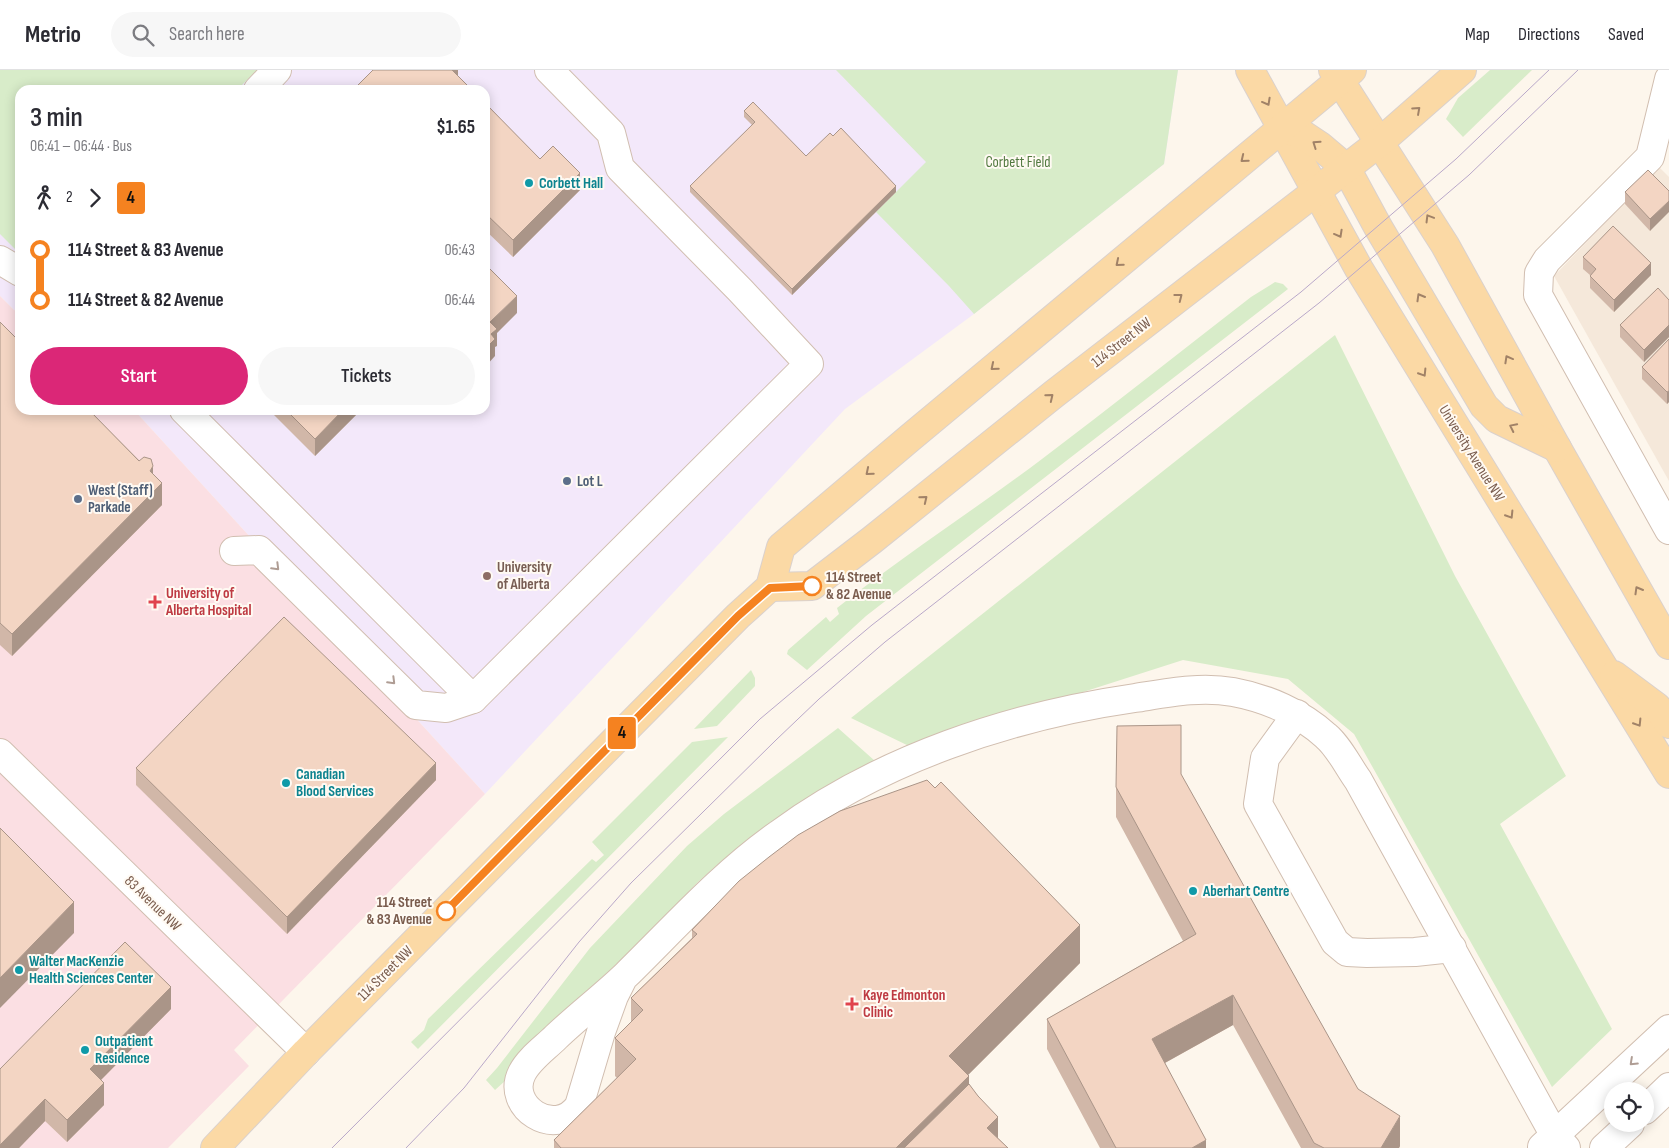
<!DOCTYPE html>
<meta charset="utf-8">
<style>
body{margin:0;font-family:"Sofia Sans Condensed",sans-serif;background:#f7f7f7;color:#2b2b33;height:100vh;display:flex;flex-direction:column;font-size:19px;white-space:nowrap}
*{box-sizing:border-box;margin:0}
p{font-size:16px;color:#7c7c81}
.icon{flex:none;width:28px;height:28px;fill:none;stroke:currentColor;stroke-width:2;stroke-linecap:round;stroke-linejoin:round}
.map{position:relative;flex:1;overflow:hidden}
.side{position:absolute;left:15px;top:15px;width:475px;height:330px;display:flex;flex-direction:column;background:#fff;border-radius:15px;box-shadow:0 2px 12px #0003}
.side>*{flex:none}
.badge{padding:0 10px;border-radius:4px;font-size:18px;line-height:32px}
.buttons{position:absolute;left:1604px;top:1012px;display:grid;gap:10px}
.buttons a{display:grid;place-items:center;width:50px;height:50px;border-radius:50%;background:#fff;box-shadow:0 2px 12px #0003;font-size:25px}
.map>.badge{position:absolute;translate:-50% -50%;box-shadow:0 0 0 2px #fff}
.legs{display:flex;align-items:center;gap:8px;height:55px;padding:0 15px;font-size:16px}
.legs p{margin-inline-start:auto}
.overview{display:flex;align-items:center;justify-content:space-between;height:85px;padding:0 15px}
h1{font-size:28px;font-weight:600;line-height:38px}
.cta{display:flex;gap:10px;margin-top:auto;padding:10px 15px}
.cta a{flex:1;height:58px;border-radius:30px;background:#db2777;color:#fff;font-size:20px;font-weight:600;line-height:58px;text-align:center}
.cta a+a{background:#f7f7f7;color:#2b2b33}
ul{padding:0 15px;list-style:none}
li{display:flex;align-items:center;gap:18px;height:50px;font-size:19px}
li i{display:grid;place-items:center;width:8px;height:100%;margin:0 6px;background:currentColor}
li i::after{content:'';width:12px;height:12px;margin:-6px;border:4px solid;border-radius:50%;background:#fff}
li p{margin-inline-start:auto}
li:first-child i{background:linear-gradient(#0000 50%,currentColor 0)}
li:last-child i{background:linear-gradient(currentColor 50%,#0000 0)}
header{display:flex;align-items:center;gap:30px;box-sizing:border-box;height:70px;padding:0 25px;background:#fff;border-bottom:1px solid #e1e1e2}
header strong{font-size:24px}
nav{display:flex;gap:28px;margin-inline-start:auto;font-size:18px}
.search{width:350px;height:45px;background:#f7f7f7;display:flex;align-items:center;gap:12px;box-sizing:border-box;padding:0 18px;border-radius:28px;color:#7c7c81;font-size:19px}
.map>svg:first-child{display:block}
.residential{fill:#f5e8da}
.education{fill:#f3e8fa}
.medical{fill:#fbdfe3}
.green{fill:#d8ecc9}
.lines{fill:none;stroke-linecap:round;stroke-linejoin:round}
.minor-casing{stroke:#d1beb0;stroke-width:30}
.major-casing{stroke:#dad1cd;stroke-width:30}
.minor{stroke:#fff;stroke-width:28}
.major{stroke:#fbd9a5;stroke-width:28}
.tram{stroke:#b9a8c9;stroke-width:1}
.wall{fill:#d1b7a8}
.shaded-wall{fill:#aa9588}
.building{fill:#f3d5c3;stroke:#aa9588}
.oneway{stroke:#a18267}
.oneway2{stroke:#af9d94}
.line-1-casing{stroke:#fff;stroke-width:11}
.line-1{stroke:#f58220;stroke-width:8}
.culture-dot{fill:#0f9aa8;stroke:#fffaf3;stroke-width:2}
.service-dot{fill:#5c6f8a;stroke:#fffaf3;stroke-width:2}
.education-dot{fill:#8d6e63;stroke:#fffaf3;stroke-width:2}
.stop-1-dot{fill:#fff;stroke:#f58220;stroke-width:2.5}
.health-dot{fill:#e0444e;stroke:#fffaf3;stroke-width:2}
.labels{text-anchor:middle;stroke-width:4;stroke-linejoin:round;paint-order:stroke}
.park-label{font-size:15px;fill:#537a41;stroke:#fffaf3}
.culture-label{font-size:15px;font-weight:bold;fill:#0d838f;stroke:#fffaf3;text-anchor:start}
.street-label{font-size:15px;fill:#7a5c4d;stroke:#fffaf3}
.service-label{font-size:15px;font-weight:bold;fill:#4e5e75;stroke:#fffaf3;text-anchor:start}
.education-label{font-size:15px;font-weight:bold;fill:#785e54;stroke:#fffaf3;text-anchor:start}
.stop-label{font-size:15px;font-weight:bold;fill:#7a5c4d;stroke:#fffaf3;text-anchor:start}
.health-label{font-size:15px;font-weight:bold;fill:#be3a42;stroke:#fffaf3;text-anchor:start}
</style>
<header>
<strong>Metrio</strong>
<div class="search"><svg class="icon" aria-label="search" viewBox="0 0 24 24"><circle cx="10" cy="10" r="6"/><path d="M15 15l6 6"/></svg>Search here</div>
<nav><a>Map</a><a>Directions</a><a>Saved</a></nav>
</header>
<div class="map">
<svg width="1669" height="1078" viewBox="0 0 1669 1078">
<rect width="100%" height="100%" fill="#fdf6ec"/>
<polygon class="residential" points="1659,97 1669,107 1669,411 1554,206"/>
<polygon class="education" points="0,0 1178,0 1164,94 974,244 845,339 485,724 134,340 485,340 485,20 20,20 20,243 14,240 0,226"/>
<polygon class="medical" points="0,226 14,240 20,243 20,340 134,340 485,724 234,980 249,996 168,1078 0,1078"/>
<g class="green">
<polygon points="0,0 257,0 237,20 20,20 20,184 0,164"/>
<polygon points="836,0 1178,0 1164,94 974,244 949,216 876,142 926,92"/>
<polygon points="1490,0 1532,0 1463,67 1446,49 1458,28"/>
<path d="M1275,212l8,2 5,5 -422,327 -59,54 -20,-16 1,-4 38,-33 4,5 9,-8 -2,-6c66,-52 137,-98 205,-149 70,-53 139,-108 209,-162z"/>
<polygon points="1335,265 1455,506 1566,706 1500,754 1612,959 1552,1017 1354,664 1288,609 1183,590 911,677 851,648"/>
<polygon points="751,600 755,608 755,616 717,656 694,659"/>
<polygon points="838,658 875,691 757,763 717,795 698,812 637,875 522,981 513,991 505,1011 495,1020 486,1010 497,998 590,878 687,776 724,744"/>
<polygon points="728,667 418,979 411,972 424,960 428,949 592,789 596,792 604,785 592,772 692,672"/>
</g>
<g class="lines">
<defs>
<g id="minor">
<polyline points="1669,9 1650,87 1547,190 1539,203 1538,225 1669,460"/>
<polyline points="258,20 277,0"/>
<polyline points="0,190 20,202"/>
<polyline points="184,340 473,629"/>
<polyline points="234,481 259,480 416,635 446,638 473,629 809,294 740,220 620,98 611,63 549,0"/>
<polyline points="1297,644 1265,688 1258,734 1335,872 1347,882 1367,883 1415,882 1452,878"/>
<polyline points="0,683 306,982"/>
<path d="M623,908l-9,18 -13,36 -22,74c-24,34 -74,0 -57,-33 7,-14 23,-25 34,-36 22,-21 47,-40 70,-62 49,-48 96,-101 153,-141 102,-75 231,-118 356,-136 32,-5 65,-12 98,-6 33,6 68,21 93,44 13,11 22,30 32,44l197,356 11,12"/>
<polyline points="1645,1040 1669,1017"/>
<polyline points="1542,1077 1669,959"/>
<polyline points="1604,1078 1630,1054"/>
</g>
<g id="major">
<polyline points="1250,0 1359,199 1669,704"/>
<polyline points="1333,0 1445,175 1557,378 1669,575"/>
<polyline points="1281,59 1302,64 1320,76 1346,98 1378,157 1484,336 1497,349 1557,378"/>
<polyline points="770,517 812,516 872,470 1054,324 1380,72 1462,0"/>
<polyline points="1614,605 1657,637 1669,654"/>
<polyline points="215,1078 306,982 738,546 770,517 781,477 911,367 1352,0"/>
</g>
</defs>
<use href="#minor" class="minor-casing"/>
<use href="#major" class="major-casing"/>
<use href="#minor" class="minor"/>
<use href="#major" class="major"/>
<g class="tram">
<polyline points="332,1078 760,649 872,555 1301,222 1456,89 1549,0"/>
<polyline points="406,1078 464,1018 579,872 631,813 776,670 819,629 885,572 1319,233 1469,105 1578,0"/>
</g>
</g>
<g class="wall">
<polygon points="485,33 540,89 580,120 513,187 485,160"/>
<polygon points="744,41 806,86 896,122 792,225 690,122 690,116 752,55 744,47"/>
<polygon points="1669,121 1650,161 1625,134 1625,122"/>
<polygon points="1583,187 1651,205 1614,242 1590,218 1590,205 1583,199"/>
<polygon points="1669,230 1669,267 1644,292 1620,267 1620,255"/>
<polygon points="0,252 153,404 162,435 12,586 0,575"/>
<polygon points="1669,269 1669,332 1667,334 1642,309 1642,297"/>
<polygon points="269,340 361,340 315,386"/>
<polygon points="136,698 436,710 287,864 136,715"/>
<polygon points="1116,717 1358,1019 1400,1076 1399,1078 1301,1078 1233,955 1165,993 1206,1078 1100,1078 1047,979 1047,949 1183,871 1116,747"/>
<polygon points="692,860 1080,893 968,1005 969,1014 998,1068 1008,1078 554,1078 554,1070 617,1008 615,1006 615,968 631,953 631,928 692,868"/>
<polygon points="171,939 101,1010 104,1035 67,1072 45,1051 19,1078 0,1078 0,999"/>
</g>
<g class="shaded-wall">
<polygon points="449,0 458,0 458,6"/>
<polygon points="580,103 580,120 513,187 513,170"/>
<polygon points="896,116 896,122 792,225 792,219"/>
<polygon points="1669,131 1669,142 1650,161 1650,149"/>
<polygon points="1651,193 1651,205 1614,242 1614,230"/>
<polygon points="517,226 517,243 497,263 497,276 495,277 495,286 485,297 485,279 490,252"/>
<polygon points="1669,255 1669,267 1644,292 1644,280"/>
<polygon points="1669,321 1669,332 1667,334 1667,322"/>
<polygon points="343,340 361,340 315,386 315,369"/>
<polygon points="153,396 153,418 150,401"/>
<polygon points="162,413 162,435 12,586 12,564"/>
<polygon points="436,693 436,710 287,864 287,847"/>
<polygon points="74,832 74,863 0,938 0,908"/>
<polygon points="1080,855 1080,893 949,1024 949,986"/>
<polygon points="171,917 171,939 90,1021 90,999"/>
<polygon points="1233,925 1233,955 1152,1000 1152,969"/>
<polygon points="969,1006 969,1044 934,1078 896,1078"/>
<polygon points="104,1013 104,1035 67,1072 67,1050"/>
<polygon points="45,1029 45,1051 19,1078 0,1078 0,1075"/>
<polygon points="1400,1046 1400,1076 1399,1078 1381,1078"/>
<polygon points="998,1047 998,1077 987,1058"/>
<polygon points="1206,1070 1206,1078 1192,1078"/>
</g>
<g class="building">
<polygon points="373,0 452,0 472,20 353,20"/>
<polygon points="753,32 806,86 830,63 833,66 841,58 896,116 792,219 690,116 755,52 744,41"/>
<polygon points="485,33 540,89 553,76 580,103 513,170 485,143"/>
<polygon points="1648,100 1669,121 1669,131 1650,149 1625,122"/>
<polygon points="1613,156 1651,193 1614,230 1590,206 1596,199 1583,187"/>
<polygon points="485,194 517,226 490,252 497,259 491,264 495,269 485,279"/>
<polygon points="1658,218 1669,230 1669,255 1644,280 1620,255"/>
<polygon points="0,252 20,272 20,340 89,340 139,391 144,387 151,389 153,396 150,401 162,413 12,564 0,553"/>
<polygon points="1669,269 1669,321 1667,322 1642,297"/>
<polygon points="286,340 343,340 315,369"/>
<polygon points="284,547 436,693 287,847 136,698"/>
<polygon points="1181,655 1181,704 1358,1019 1400,1046 1381,1078 1324,1078 1314,1073 1233,925 1152,969 1206,1070 1192,1078 1116,1078 1047,949 1196,864 1116,717 1117,656"/>
<polygon points="927,710 935,718 941,712 1080,855 949,986 969,1006 896,1078 561,1078 554,1070 636,989 615,968 643,940 631,928 697,864 692,860 739,811 769,787 798,765 840,741"/>
<polygon points="0,758 74,832 0,908"/>
<polygon points="125,872 171,917 90,999 104,1013 67,1050 45,1029 0,1075 0,999"/>
<polygon points="969,1014 978,1026 998,1047 987,1058 1008,1078 904,1078"/>
</g>
<defs><path id="oneway-chevron" d="M-2-3.5L2.5 0L-2 3.5" fill="none" stroke-width="1.6" stroke-linecap="round" stroke-linejoin="round" transform="scale(1.25)"/></defs>
<g class="oneway">
<use href="#oneway-chevron" transform="translate(1267 32) rotate(61)"/>
<use href="#oneway-chevron" transform="translate(1417 40) rotate(-42)"/>
<use href="#oneway-chevron" transform="translate(1316 74) rotate(-145)"/>
<use href="#oneway-chevron" transform="translate(1244 89) rotate(141)"/>
<use href="#oneway-chevron" transform="translate(1429 148) rotate(-121)"/>
<use href="#oneway-chevron" transform="translate(1339 164) rotate(61)"/>
<use href="#oneway-chevron" transform="translate(1119 193) rotate(140)"/>
<use href="#oneway-chevron" transform="translate(1179 227) rotate(-38)"/>
<use href="#oneway-chevron" transform="translate(1420 227) rotate(-120)"/>
<use href="#oneway-chevron" transform="translate(1508 289) rotate(-119)"/>
<use href="#oneway-chevron" transform="translate(994 297) rotate(140)"/>
<use href="#oneway-chevron" transform="translate(1423 303) rotate(58)"/>
<use href="#oneway-chevron" transform="translate(1050 327) rotate(-39)"/>
<use href="#oneway-chevron" transform="translate(1513 357) rotate(-154)"/>
<use href="#oneway-chevron" transform="translate(869 402) rotate(140)"/>
<use href="#oneway-chevron" transform="translate(924 429) rotate(-39)"/>
<use href="#oneway-chevron" transform="translate(1510 445) rotate(58)"/>
<use href="#oneway-chevron" transform="translate(1638 520) rotate(-120)"/>
<use href="#oneway-chevron" transform="translate(1638 653) rotate(58)"/>
</g>
<g class="oneway2">
<use href="#oneway-chevron" transform="translate(276 497) rotate(45)"/>
<use href="#oneway-chevron" transform="translate(392 611) rotate(45)"/>
<use href="#oneway-chevron" transform="translate(1633 992) rotate(137)"/>
</g>
<g class="lines">
<defs>
<polyline id="line-1" points="446,841 738,546 770,518 812,516"/>
</defs>
<use href="#line-1" class="line-1-casing"/>
<use href="#line-1" class="line-1"/>
</g>
<g class="culture-dot">
<circle cx="529" cy="113" r="5"/>
<circle cx="286" cy="713" r="5"/>
<circle cx="1193" cy="821" r="5"/>
<circle cx="19" cy="900" r="5"/>
<circle cx="85" cy="980" r="5"/>
</g>
<g class="service-dot">
<circle cx="567" cy="411" r="5"/>
<circle cx="78" cy="429" r="5"/>
</g>
<circle class="education-dot" cx="487" cy="506" r="5"/>
<g class="stop-1-dot">
<circle cx="812" cy="516" r="9"/>
<circle cx="446" cy="841" r="9"/>
</g>
<g class="health-dot">
<path d="M152.5 524.5h5v5h5v5h-5v5h-5v-5h-5v-5h5z"/>
<path d="M849.5 926.5h5v5h5v5h-5v5h-5v-5h-5v-5h5z"/>
</g>
<g class="labels">
<g class="park-label">
<text x="1018" y="97">Corbett Field</text>
</g>
<g class="culture-label">
<text x="539" y="118">Corbett Hall</text>
<text x="296" y="709">Canadian<tspan x="296" dy="17">Blood Services</tspan></text>
<text x="1203" y="826">Aberhart Centre</text>
<text x="29" y="896">Walter MacKenzie<tspan x="29" dy="17">Health Sciences Center</tspan></text>
<text x="95" y="976">Outpatient<tspan x="95" dy="17">Residence</tspan></text>
</g>
<g class="street-label">
<text transform="translate(1121 272) rotate(-38)" y="5">114 Street NW</text>
<text transform="translate(1472 383) rotate(58)" y="5">University Avenue NW</text>
<text transform="translate(153 833) rotate(44)" y="5">83 Avenue NW</text>
<text transform="translate(385 903) rotate(-45)" y="5">114 Street NW</text>
</g>
<g class="service-label">
<text x="577" y="416">Lot L</text>
<text x="88" y="425">West (Staff)<tspan x="88" dy="17">Parkade</tspan></text>
</g>
<g class="education-label">
<text x="497" y="502">University<tspan x="497" dy="17">of Alberta</tspan></text>
</g>
<g class="stop-label">
<text x="826" y="512">114 Street<tspan x="826" dy="17">&amp; 82 Avenue</tspan></text>
<text x="432" y="837" text-anchor="end">114 Street<tspan x="432" dy="17">&amp; 83 Avenue</tspan></text>
</g>
<g class="health-label">
<text x="166" y="528">University of<tspan x="166" dy="17">Alberta Hospital</tspan></text>
<text x="863" y="930">Kaye Edmonton<tspan x="863" dy="17">Clinic</tspan></text>
</g>
</g>
</svg>
<div class="buttons">
<a><svg class="icon" aria-label="locate" viewBox="0 0 24 24"><circle cx="12" cy="12" r="6"/><path d="M12 2v4M12 18v4M2 12h4M18 12h4"/></svg></a>
</div>
<b class="badge" style="left:622px;top:663px;background:#f58220;color:#111">4</b>
<section class="side">
<div class="overview"><div><h1>3 min</h1><p>06:41 – 06:44 · Bus</p></div><b>$1.65</b></div>
<div class="legs"><svg class="icon" aria-label="walk" viewBox="0 0 24 24"><circle cx="13" cy="4" r="2"/><path d="M13 8l-2 6 4 7M11 14l-3 7M7 12l3-4h3l4 4"/></svg>2<svg class="icon" aria-label="forward" viewBox="0 0 24 24"><path d="M9 5l7 7-7 7"/></svg><b class="badge" style="background:#f58220;color:#111">4</b></div>
<ul>
<li><i style="color:#f58220"></i><b>114 Street &amp; 83 Avenue</b><p>06:43</p></li>
<li><i style="color:#f58220"></i><b>114 Street &amp; 82 Avenue</b><p>06:44</p></li>
</ul>
<div class="cta"><a>Start</a><a>Tickets</a></div>
</section>
</div>
